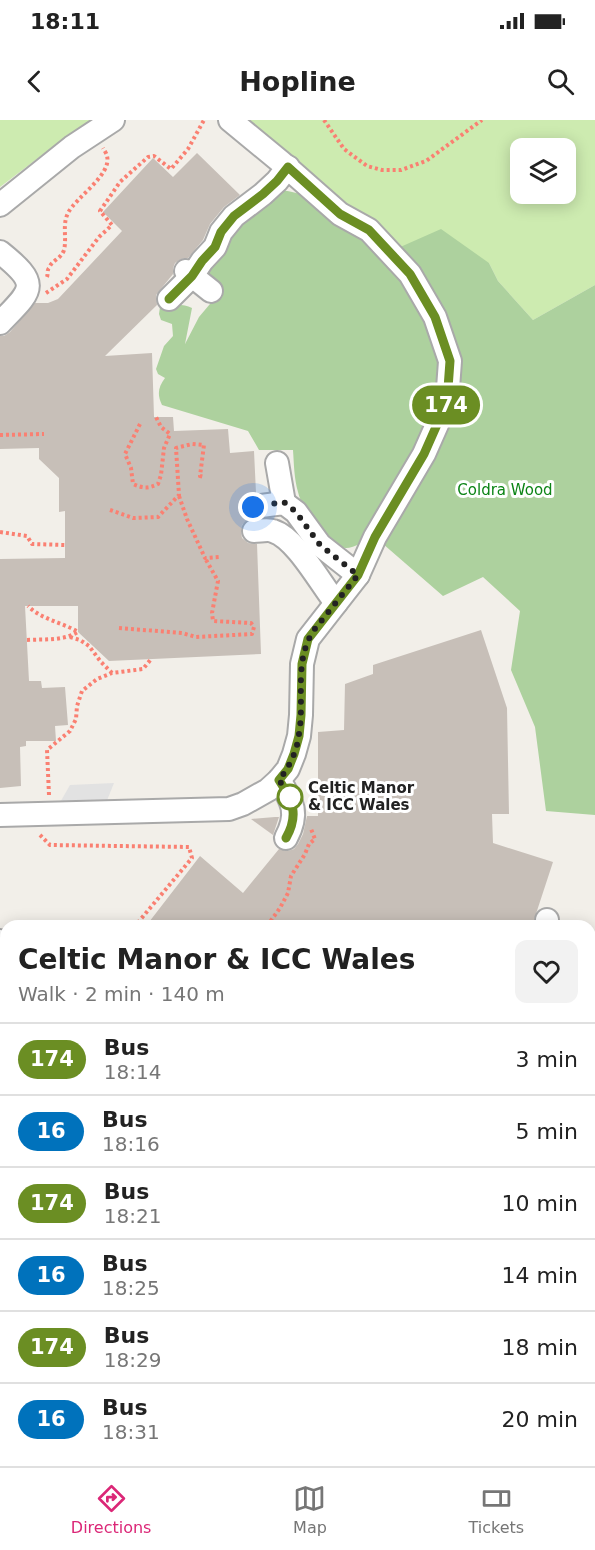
<!DOCTYPE html>
<meta charset="utf-8">
<style>
body{margin:0;font-family:"DejaVu Sans",sans-serif;background:#f2f2f2;color:#222;height:100vh;display:flex;flex-direction:column;font-size:22px;white-space:nowrap}
*{box-sizing:border-box;margin:0}
p{font-size:20px;color:#767676}
.icon{flex:none;width:33px;height:33px;fill:none;stroke:currentColor;stroke-width:2;stroke-linecap:round;stroke-linejoin:round}
.map{position:relative;flex:1;overflow:hidden}
.panel{position:absolute;left:0px;top:800px;width:596px;height:548px;display:flex;flex-direction:column;background:#fff;border-radius:18px 18px 0 0;box-shadow:0 3px 15px #0003}
.panel>*{flex:none}
.badge{padding:0 12px;border-radius:20px;font-size:21px;line-height:39px}
.tools{position:absolute;left:510px;top:18px;display:grid;gap:12px}
.tools a{display:grid;place-items:center;width:66px;height:66px;border-radius:12px;background:#fff;box-shadow:0 3px 15px #0003;font-size:30px}
.you{position:absolute;width:30px;height:30px;margin:-15px;border:4px solid #fff;border-radius:50%;background:#1a73e8;box-shadow:0 0 0 9px #1a73e833}
.map>.badge{position:absolute;translate:-50% -50%;box-shadow:0 0 0 3px #fff}
.round{display:grid;place-items:center;flex:none;width:63px;height:63px;border-radius:12px;background:#f2f2f2}
.overview{display:flex;align-items:center;justify-content:space-between;height:102px;padding:0 18px}
h1{font-size:28px;font-weight:700;line-height:45px}
ul{padding:0;list-style:none}
li{display:flex;align-items:center;gap:18px;height:72px;padding:0 18px;border-top:2px solid #e0e0e0}
li div{flex:1}
li b{display:block;font-size:22px}
li em{font-style:normal}
li .badge{min-width:66px;font-weight:700;text-align:center}
.status{display:flex;justify-content:space-between;align-items:center;height:42px;padding:0 30px;background:#fff;direction:ltr}
.status svg{height:16px;fill:currentColor}
header{display:flex;justify-content:space-between;align-items:center;height:78px;padding:0 18px;background:#fff;font-size:27px;font-weight:700}
.tabs{display:flex;justify-content:space-around;align-items:center;height:84px;border-top:2px solid #e0e0e0;background:#fff;font-size:16px;color:#767676}
.tabs a{display:grid;justify-items:center;gap:3px}
.tabs .current{color:#db2777}
.map>svg:first-child{display:block}
.grass{fill:#cdebb0;fill-rule:evenodd}
.forest{fill:#add19e}
.parking{fill:#e2e2e2}
.building{fill:#c7bfb8}
.lines{fill:none;stroke-linecap:round;stroke-linejoin:round}
.minor-casing{stroke:#a9a9a9;stroke-width:26}
.highway-casing{stroke:#dc2a67;stroke-width:34}
.path{stroke:#fa8072;stroke-width:4;stroke-dasharray:3 3;stroke-linecap:butt}
.minor{stroke:#fff;stroke-width:22}
.highway{stroke:#e892a2;stroke-width:32}
.line-casing{stroke:#fff;stroke-width:14}
.line{stroke:#6b8e23;stroke-width:9}
.walk{stroke:#222;stroke-width:6;stroke-dasharray:0 10.8}
.stop-dot{fill:#fff;stroke:#6b8e23;stroke-width:3}
.labels{text-anchor:middle;stroke-width:6;stroke-linejoin:round;paint-order:stroke}
.park-label{font-size:15px;fill:#0c8416;stroke:#fff}
.stop-label{font-size:15px;font-weight:bold;fill:#222;stroke:#fff;text-anchor:start}
</style>
<div class="status"><b>18:11</b><svg viewBox="0 0 49 12"><path d="M0 12V9h3v3zM5 12V6h3v6zM10 12V3h3v9zM15 12V0h3v12zM26 1h20v11H26zM47 4h2v5h-2z"/></svg></div>
<header><svg class="icon" aria-label="back" viewBox="0 0 24 24"><path d="M15 5l-7 7 7 7"/></svg>Hopline<svg class="icon" aria-label="search" viewBox="0 0 24 24"><circle cx="10" cy="10" r="6"/><path d="M15 15l6 6"/></svg></header>
<div class="map">
<svg width="595" height="1346" viewBox="0 0 595 1346">
<rect width="100%" height="100%" fill="#f2efe9"/>
<g class="grass">
<polygon points="0,0 92,0 71,13 0,67"/>
<path d="M243,0h352v165l-62,35 -35,-39 -9,-18 -100,-11zM520,28h46v46h-46z"/>
</g>
<g class="forest">
<path d="M281,70c42,5 76,37 108,62l52,-23 48,34 9,18 35,39 62,-35v530l-49,-4 -11,-84 -24,-57 9,-59 -37,-34 -40,19 -68,-59c-7,3 -23,12 -30,11 -17,-3 -44,-40 -47,-56 -4,-14 -4,-28 -5,-42h-34l-11,-19 -86,-26c-5,-10 -4,-18 3,-27l-7,-4 -2,-5 8,-23 9,-10 -1,-12 -11,-4 -2,-6 1,-7c11,-2 22,-4 32,1l-7,36 14,-27 16,-19 -9,-26 14,-30z"/>
<polygon points="595,1233 595,1338 590,1338 590,1235"/>
</g>
<g class="parking">
<polygon points="114,663 106,683 58,686 70,665"/>
<polygon points="51,1341 146,1341 151,1346 49,1346"/>
</g>
<g class="building">
<polygon points="197,33 240,75 224,87 210,104 203,120 188,138 181,139 175,143 173,148 173,154 156,175 157,185 105,236 152,233 154,297 173,297 174,311 228,309 230,333 254,331 256,373 244,377 240,382 240,388 242,395 248,399 242,405 241,412 242,418 248,423 257,424 261,534 109,541 78,512 78,486 25,486 29,561 41,561 42,568 65,567 68,605 55,606 56,621 26,621 26,626 20,627 21,666 0,668 0,439 65,438 65,391 59,392 59,358 39,339 39,328 0,329 0,216 4,216 10,212 35,183 48,183 58,179 122,111 103,92 153,38 173,57"/>
<polygon points="481,510 507,588 509,694 492,694 493,723 553,742 532,806 146,806 200,736 243,773 279,729 288,731 294,729 298,724 303,714 307,696 318,696 318,612 344,610 345,564 373,554 373,545"/>
<polygon points="275,697 279,697 273,715 251,699"/>
</g>
<g class="lines">
<defs>
<g id="minor">
<polyline points="0,85 72,27 113,0"/>
<path d="M0,132c41,33 33,37 0,71"/>
<polyline points="186,151 211,171"/>
<polyline points="169,179 192,156 202,141 215,127 221,112 234,96 263,74 277,61 288,47"/>
<polyline points="277,343 284,383"/>
<polyline points="253,387 284,383 296,392 320,425 358,455"/>
<path d="M254,411c6,0 14,-2 19,0 23,7 47,52 63,72"/>
<path d="M279,660c14,22 20,34 7,58"/>
<polyline points="0,695 229,689 243,684 268,670 279,660 288,649 294,634 299,616 301,595 302,544 308,519 358,455 375,417 424,334 447,282 450,241 435,197 410,154 369,110 340,94 281,42 230,0"/>
<polyline points="547,806 547,800"/>
<polyline points="0,821 6,826"/>
<polyline points="0,1300 6,1294"/>
<polyline points="19,1346 27,1341"/>
</g>
<g id="highway">
<polyline points="0,930 6,934"/>
<polyline points="0,984 6,989"/>
<polyline points="0,1024 6,1030"/>
<polyline points="0,1068 6,1075"/>
<polyline points="257,1341 261,1346"/>
<polyline points="310,1341 314,1346"/>
<polyline points="353,1341 357,1346"/>
<polyline points="437,1341 444,1346"/>
</g>
</defs>
<use href="#minor" class="minor-casing"/>
<use href="#highway" class="highway-casing"/>
<g class="path">
<polyline points="324,0 344,29 367,46 382,50 401,50 426,41 482,0"/>
<path d="M47,157c1,-3 0,-7 2,-9 3,-8 12,-9 15,-18 3,-12 -2,-25 4,-37 8,-16 44,-38 39,-57 0,-2 -3,-6 -4,-8"/>
<polyline points="46,173 67,159 99,117 112,105 100,91 120,62 148,37 154,36 171,49 188,29 204,0"/>
<path d="M140,304l-15,30 6,14 2,16c9,4 15,5 25,0l3,-9 3,-27 6,-14 -9,-7 -5,-10"/>
<polyline points="0,315 44,314"/>
<polyline points="179,376 187,399 205,438 220,437"/>
<polyline points="110,390 133,398 158,397 179,375 176,328 192,324 204,325 200,356 204,357"/>
<polyline points="0,412 27,416 32,424 65,425"/>
<polyline points="119,508 182,513 196,517 252,514 254,507 251,503 213,501 212,493 218,461 205,438"/>
<polyline points="70,517 80,520 89,526 101,542 112,553"/>
<path d="M27,520c18,-1 36,1 51,-8 -16,-10 -36,-12 -50,-26"/>
<polyline points="49,675 47,630 70,611 76,599 77,586 82,571 97,559 112,553 143,549 152,538"/>
<polyline points="40,715 50,725 189,727 192,738 135,806"/>
<polyline points="267,806 280,788 288,773 291,756 305,734 309,724 315,719 311,709"/>
</g>
<use href="#minor" class="minor"/>
<use href="#highway" class="highway"/>
</g>
<g class="lines">
<defs>
<path id="line" d="M169,179l23,-23 10,-15 13,-14 6,-15 13,-16 29,-22 14,-13 11,-14 52,47 29,16 41,44 25,43 15,44 -3,41 -23,52 -49,83 -17,38 -50,64 -6,25 -1,51 -2,21 -5,18 -6,15 -9,11c14,21 20,35 7,58"/>
</defs>
<use href="#line" class="line-casing"/>
<use href="#line" class="line"/>
<path class="walk" d="M253,387l31,-5 12,10 24,33 38,30 -44,55c-21,31 -9,70 -15,104 -2,18 -10,33 -20,46l12,18 -1,-1"/>
</g>
<circle class="stop-dot" cx="290" cy="677" r="12"/>
<g class="labels">
<g class="park-label">
<text x="505" y="375">Coldra Wood</text>
</g>
<g class="stop-label">
<text x="308" y="673">Celtic Manor<tspan x="308" dy="17">&amp; ICC Wales</tspan></text>
</g>
</g>
</svg>
<div class="tools">
<a><svg class="icon" aria-label="layers" viewBox="0 0 24 24"><path d="M12 4l9 5-9 5-9-5zM3 14l9 5 9-5"/></svg></a>
</div>
<div class="you" style="left:253px;top:387px"></div>
<b class="badge" style="left:446px;top:285px;background:#6b8e23;color:#fff">174</b>
<section class="panel">
<div class="overview"><div><h1>Celtic Manor &amp; ICC Wales</h1><p>Walk · 2 min · 140 m</p></div><a class="round"><svg class="icon" aria-label="heart" viewBox="0 0 24 24"><path d="M12 20l-8-8c-3-5 5-10 8-4 3-6 11-1 8 4z"/></svg></a></div>
<ul>
<li><span class="badge" style="background:#6b8e23;color:#fff">174</span><div><b>Bus</b><p>18:14</p></div><em>3 min</em></li>
<li><span class="badge" style="background:#0072bc;color:#fff">16</span><div><b>Bus</b><p>18:16</p></div><em>5 min</em></li>
<li><span class="badge" style="background:#6b8e23;color:#fff">174</span><div><b>Bus</b><p>18:21</p></div><em>10 min</em></li>
<li><span class="badge" style="background:#0072bc;color:#fff">16</span><div><b>Bus</b><p>18:25</p></div><em>14 min</em></li>
<li><span class="badge" style="background:#6b8e23;color:#fff">174</span><div><b>Bus</b><p>18:29</p></div><em>18 min</em></li>
<li><span class="badge" style="background:#0072bc;color:#fff">16</span><div><b>Bus</b><p>18:31</p></div><em>20 min</em></li>
</ul>
</section>
</div>
<nav class="tabs">
<a class="current"><svg class="icon" aria-label="directions" viewBox="0 0 24 24"><path d="M12 3l9 9-9 9-9-9zM9 14v-3h6M13 9l2 2-2 2"/></svg>Directions</a>
<a><svg class="icon" aria-label="map" viewBox="0 0 24 24"><path d="M3 6l6-2 6 2 6-2v14l-6 2-6-2-6 2zM9 4v14M15 6v14"/></svg>Map</a>
<a><svg class="icon" aria-label="tickets" viewBox="0 0 24 24"><path d="M3 7h18v10H3zM15 7v10"/></svg>Tickets</a>
</nav>
